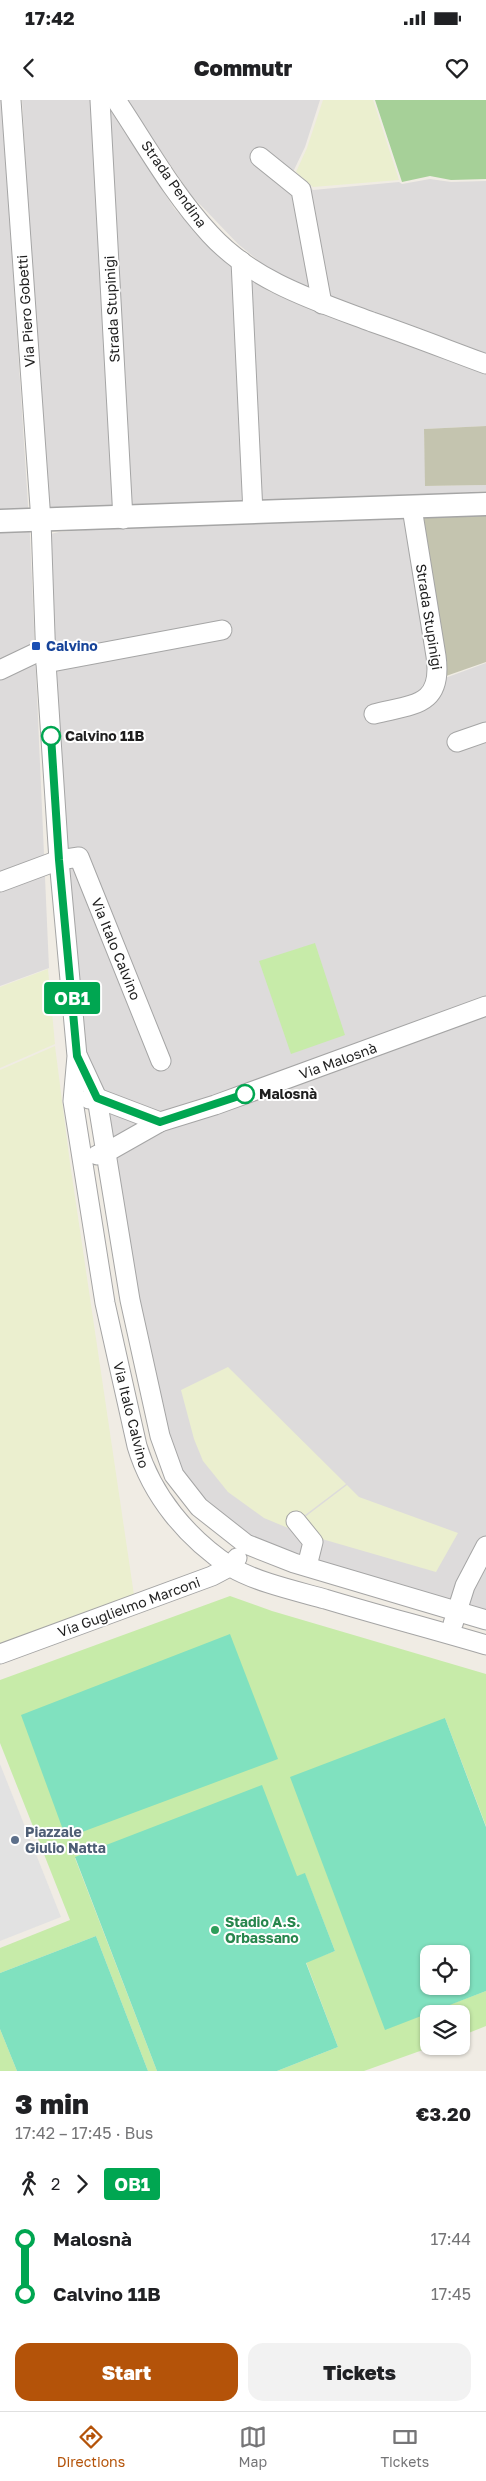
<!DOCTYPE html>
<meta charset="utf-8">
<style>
body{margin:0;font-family:"Golos Text",sans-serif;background:#f2f2f2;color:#202124;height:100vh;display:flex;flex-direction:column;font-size:19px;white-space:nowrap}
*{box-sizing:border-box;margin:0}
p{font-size:16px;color:#757577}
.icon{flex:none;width:28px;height:28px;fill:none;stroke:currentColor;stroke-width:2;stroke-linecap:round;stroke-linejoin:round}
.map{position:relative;height:1971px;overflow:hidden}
.side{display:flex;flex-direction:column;background:#fff;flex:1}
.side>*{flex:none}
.badge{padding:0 10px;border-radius:4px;font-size:18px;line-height:32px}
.tools{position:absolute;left:420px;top:1845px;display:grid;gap:10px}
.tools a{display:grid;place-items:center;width:50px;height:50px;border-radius:10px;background:#fff;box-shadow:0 1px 4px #0004;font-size:25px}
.map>.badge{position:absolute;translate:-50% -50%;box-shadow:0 0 0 2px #fff}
.legs{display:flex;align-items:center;gap:8px;height:55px;padding:0 15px;font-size:16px}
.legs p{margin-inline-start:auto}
.headline{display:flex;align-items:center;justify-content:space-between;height:85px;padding:0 15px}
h1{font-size:28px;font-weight:800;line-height:38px}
.action{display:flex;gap:10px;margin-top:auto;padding:10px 15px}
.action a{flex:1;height:58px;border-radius:15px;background:#b45309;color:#fff;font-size:20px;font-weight:800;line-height:58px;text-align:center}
.action a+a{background:#f2f2f2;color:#202124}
ul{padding:0 15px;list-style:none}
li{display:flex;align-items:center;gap:18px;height:55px;font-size:19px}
li i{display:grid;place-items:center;width:8px;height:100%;margin:0 6px;background:currentColor}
li i::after{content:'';width:12px;height:12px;margin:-6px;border:4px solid;border-radius:50%;background:#fff}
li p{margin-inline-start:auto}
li:first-child i{background:linear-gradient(#0000 50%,currentColor 0)}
li:last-child i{background:linear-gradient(currentColor 50%,#0000 0)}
.status{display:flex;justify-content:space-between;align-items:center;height:35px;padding:0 25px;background:#fff;direction:ltr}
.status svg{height:14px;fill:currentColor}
header{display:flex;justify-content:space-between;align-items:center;height:65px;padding:0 15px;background:#fff;font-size:22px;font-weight:800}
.menu{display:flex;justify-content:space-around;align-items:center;height:70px;border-top:1px solid #e0e0e0;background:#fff;font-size:14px;color:#757577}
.menu a{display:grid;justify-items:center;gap:2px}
.menu .active{color:#b45309}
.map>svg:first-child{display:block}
.residential{fill:#dddbdb}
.construction{fill:#c4c4af}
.farmland{fill:#ebefcf}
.grass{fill:#c7eba9}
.forest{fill:#a6d098}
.pitch{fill:#80e1bf;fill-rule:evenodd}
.parking{fill:#e2e2e2}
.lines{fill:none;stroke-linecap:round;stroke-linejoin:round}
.minor-casing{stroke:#a5a5a5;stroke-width:21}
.tertiary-casing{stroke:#a5a5a5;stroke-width:25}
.minor{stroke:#fff;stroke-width:19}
.tertiary{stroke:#fff;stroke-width:22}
.line-1-casing{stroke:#fff;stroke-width:11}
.line-1{stroke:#00a651;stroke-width:8}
.transit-dot{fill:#1a4fb4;stroke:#fff;stroke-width:2}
.stop-1-dot{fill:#fff;stroke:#00a651;stroke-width:2.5}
.service-dot{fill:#5c6f8a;stroke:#fff;stroke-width:2}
.leisure-dot{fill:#2e9e5b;stroke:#fff;stroke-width:2}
.labels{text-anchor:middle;stroke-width:4;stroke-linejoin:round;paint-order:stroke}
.street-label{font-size:14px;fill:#1e1e1e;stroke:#fff}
.transit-label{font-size:14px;font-weight:bold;fill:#164399;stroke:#fff;text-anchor:start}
.stop-label{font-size:14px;font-weight:bold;fill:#1e1e1e;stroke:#fff;text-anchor:start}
.service-label{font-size:14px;font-weight:bold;fill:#4e5e75;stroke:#fff;text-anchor:start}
.leisure-label{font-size:14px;font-weight:bold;fill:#27864d;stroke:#fff;text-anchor:start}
</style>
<div class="status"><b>17:42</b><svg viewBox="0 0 49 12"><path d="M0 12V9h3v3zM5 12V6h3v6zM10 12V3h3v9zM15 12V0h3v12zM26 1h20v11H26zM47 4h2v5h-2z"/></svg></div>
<header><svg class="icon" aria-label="back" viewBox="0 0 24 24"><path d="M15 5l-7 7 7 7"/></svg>Commutr<svg class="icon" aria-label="heart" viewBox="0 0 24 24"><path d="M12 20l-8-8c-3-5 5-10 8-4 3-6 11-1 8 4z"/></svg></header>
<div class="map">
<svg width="486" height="1971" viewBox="0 0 486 1971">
<rect width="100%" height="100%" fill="#f0ece4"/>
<g class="residential">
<polygon points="0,0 2,0 30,436 49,868 0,886"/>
<polygon points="22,0 104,0 174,108 204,141 246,176 270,192 486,273 486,326 424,329 426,386 486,385 486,391 248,405 46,413"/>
<polygon points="126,0 320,0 305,47 293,72 313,90 399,82 402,84 430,79 451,82 486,81 486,258 320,194 271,171 238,144 191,95"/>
<polygon points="417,413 445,578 486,563 486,1519 251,1445 191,1389 166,1338 79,948 42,436 59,432 124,427"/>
</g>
<g class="construction">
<polygon points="486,326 486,385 425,386 424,329"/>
<polygon points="486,409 486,562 446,576 418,413"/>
</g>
<g class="farmland">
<polygon points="323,0 373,0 399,80 313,87 296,72 307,48"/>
<polygon points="48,869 55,944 0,968 0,887"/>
<polygon points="55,946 70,1063 134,1495 0,1546 0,970"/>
<polygon points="228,1267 346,1384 288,1428 264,1418 228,1392 203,1361 194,1339 181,1290"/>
<polygon points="347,1385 359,1397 458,1433 436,1472 315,1437 301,1420"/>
</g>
<g class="grass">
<polygon points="315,843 345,935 291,954 259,861"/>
<polygon points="230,1496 272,1511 486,1574 486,1726 445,1618 385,1929 486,1891 486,1926 461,1936 461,1914 429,1914 429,1946 434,1946 364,1971 277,1971 338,1947 306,1862 335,1851 305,1774 297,1776 75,1758 157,1971 148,1971 96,1836 0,1873 0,1848 70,1820 0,1643 0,1580"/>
<polygon points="0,1929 17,1971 0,1971"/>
</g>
<polygon class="forest" points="375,0 486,0 486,79 451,80 430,76 402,82"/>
<g class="pitch">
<polygon points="230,1534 278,1659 66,1738 21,1615"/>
<path d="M445,1618l41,109v164l-101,39 -95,-253zM429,1854h32v32h-32z"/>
<polygon points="262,1685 297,1776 305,1773 335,1851 306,1863 338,1947 277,1971 157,1971 75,1757"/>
<polygon points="96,1836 148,1971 17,1971 0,1929 0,1873"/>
</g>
<polygon class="parking" points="0,1664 61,1817 0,1841"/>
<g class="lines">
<defs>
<g id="minor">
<path d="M11,0l30,421 5,142 13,197 18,196 -4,45 32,202 32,143c15,50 50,92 94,121 25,15 65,24 94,32 53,16 107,30 161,46"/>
<polyline points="100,0 123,419"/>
<path d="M116,0c30,45 57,94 94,134 43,47 103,66 162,88 38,13 76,28 114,42"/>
<polyline points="260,57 301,90 322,204"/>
<polyline points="241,161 253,413"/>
<polyline points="46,563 222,530"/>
<polyline points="0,570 46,548"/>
<path d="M374,614c40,-10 69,-8 62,-58l-24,-148"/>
<polyline points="457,642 486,632"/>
<polyline points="0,782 59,760 79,757 161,961"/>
<polyline points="78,957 97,998 130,1200 160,1336 174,1375 199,1407 246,1444 294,1463 486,1520"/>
<polyline points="89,999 97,998 160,1022"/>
<polyline points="97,1055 107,1052 160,1022 215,1005 486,906"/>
<polyline points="296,1421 313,1442 307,1466"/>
<polyline points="453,1524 465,1486 486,1446"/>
<polyline points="0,1554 212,1476 231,1466 237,1458"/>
</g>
<polyline id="tertiary" points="0,421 486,404"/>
</defs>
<use href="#minor" class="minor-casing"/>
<use href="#tertiary" class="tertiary-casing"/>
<use href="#minor" class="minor"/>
<use href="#tertiary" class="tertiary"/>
</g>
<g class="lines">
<defs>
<polyline id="line-1" points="51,636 59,760 77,956 97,998 160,1022 245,994"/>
</defs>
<use href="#line-1" class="line-1-casing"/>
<use href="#line-1" class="line-1"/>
</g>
<rect class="transit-dot" x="31" y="541" width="10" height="10" rx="2.5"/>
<g class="stop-1-dot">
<circle cx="51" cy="636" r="9"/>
<circle cx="245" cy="994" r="9"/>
</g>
<circle class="service-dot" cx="15" cy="1740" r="5"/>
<circle class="leisure-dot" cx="215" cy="1830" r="5"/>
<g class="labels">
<g class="street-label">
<text transform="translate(174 84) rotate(55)" y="5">Strada Pendina</text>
<text transform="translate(112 209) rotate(-93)" y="5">Strada Stupinigi</text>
<text transform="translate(26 211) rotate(-94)" y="5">Via Piero Gobetti</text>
<text transform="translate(429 517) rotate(81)" y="5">Strada Stupinigi</text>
<text transform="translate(116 849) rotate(68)" y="5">Via Italo Calvino</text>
<text transform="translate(338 961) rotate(-20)" y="5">Via Malosnà</text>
<text transform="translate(131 1315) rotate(76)" y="5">Via Italo Calvino</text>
<text transform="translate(129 1507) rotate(-20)" y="5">Via Guglielmo Marconi</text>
</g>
<g class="transit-label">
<text x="46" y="551">Calvino</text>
</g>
<g class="stop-label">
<text x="65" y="641">Calvino 11B</text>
<text x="259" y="999">Malosnà</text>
</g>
<g class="service-label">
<text x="25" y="1737">Piazzale<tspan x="25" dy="16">Giulio Natta</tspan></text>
</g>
<g class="leisure-label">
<text x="225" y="1827">Stadio A.S.<tspan x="225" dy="16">Orbassano</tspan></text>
</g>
</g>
</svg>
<div class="tools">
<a><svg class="icon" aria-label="locate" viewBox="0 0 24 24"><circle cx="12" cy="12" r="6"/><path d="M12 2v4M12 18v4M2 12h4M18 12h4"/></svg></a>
<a><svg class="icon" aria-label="layers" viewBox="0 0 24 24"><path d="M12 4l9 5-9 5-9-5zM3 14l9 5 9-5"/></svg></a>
</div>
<b class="badge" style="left:72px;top:898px;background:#00a651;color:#fff">OB1</b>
</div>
<section class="side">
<div class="headline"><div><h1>3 min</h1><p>17:42 – 17:45 · Bus</p></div><b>€3.20</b></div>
<div class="legs"><svg class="icon" aria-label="walk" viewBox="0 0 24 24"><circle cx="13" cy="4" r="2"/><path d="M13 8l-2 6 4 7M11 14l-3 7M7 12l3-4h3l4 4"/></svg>2<svg class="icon" aria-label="forward" viewBox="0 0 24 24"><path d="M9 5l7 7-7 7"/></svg><b class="badge" style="background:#00a651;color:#fff">OB1</b></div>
<ul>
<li><i style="color:#00a651"></i><b>Malosnà</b><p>17:44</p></li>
<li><i style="color:#00a651"></i><b>Calvino 11B</b><p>17:45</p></li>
</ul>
<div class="action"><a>Start</a><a>Tickets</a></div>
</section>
<nav class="menu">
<a class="active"><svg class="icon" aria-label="directions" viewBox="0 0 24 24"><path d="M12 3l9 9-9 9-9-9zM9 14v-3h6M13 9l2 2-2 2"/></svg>Directions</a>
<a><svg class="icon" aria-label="map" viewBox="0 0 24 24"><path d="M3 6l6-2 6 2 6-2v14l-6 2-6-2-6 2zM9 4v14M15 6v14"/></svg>Map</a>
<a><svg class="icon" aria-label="tickets" viewBox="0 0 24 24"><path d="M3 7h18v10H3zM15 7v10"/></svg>Tickets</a>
</nav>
